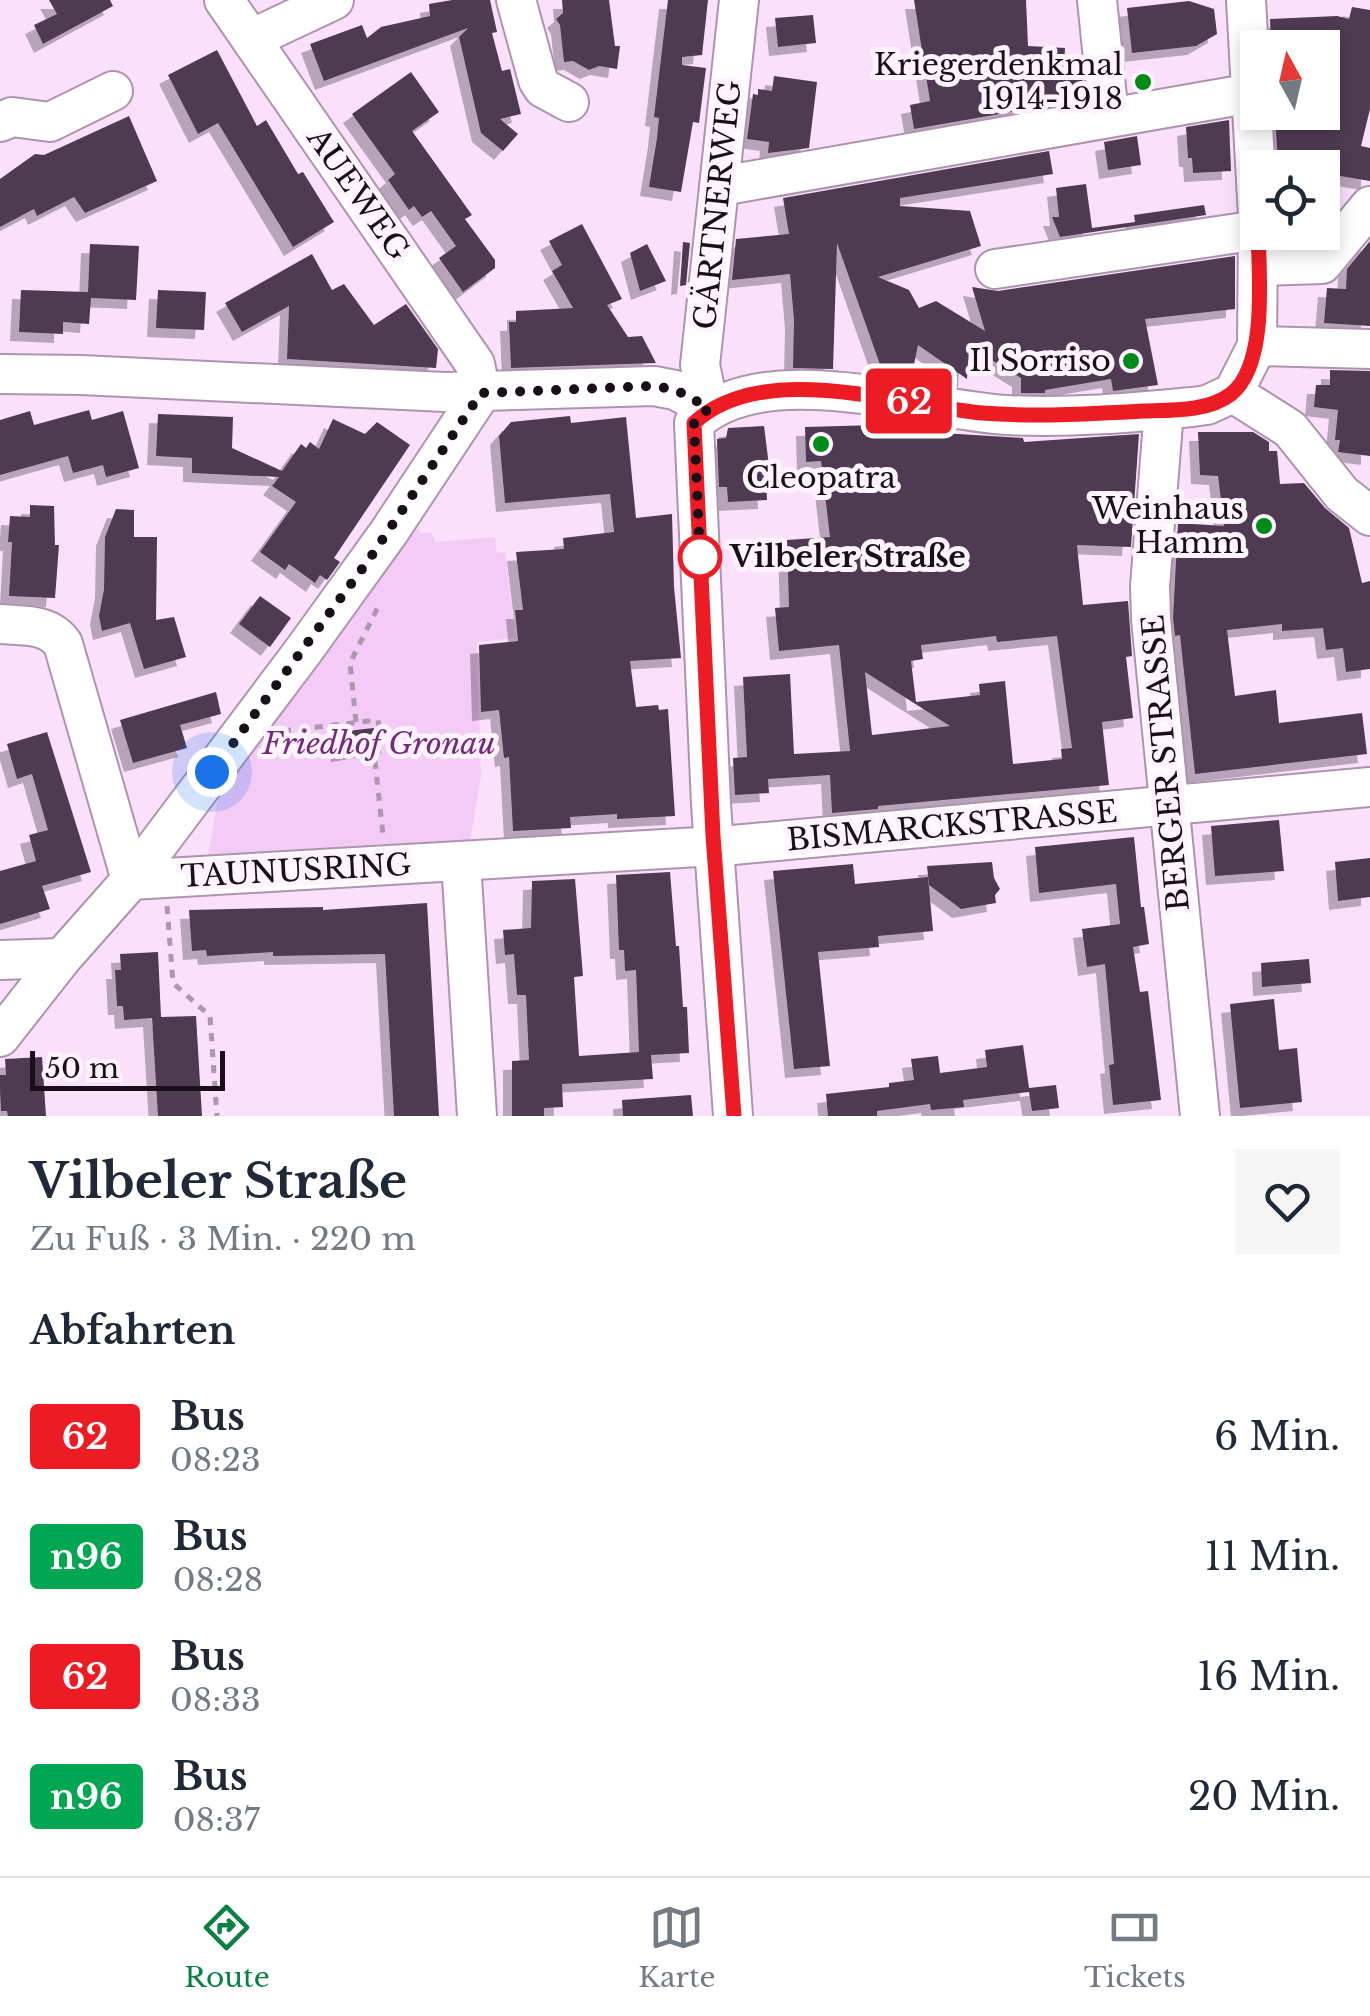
<!DOCTYPE html>
<html lang="de">
<meta charset="utf-8">
<style>
body{margin:0;font-family:"Libre Baskerville",serif;background:#f6f6f7;color:#1f2937;height:100vh;display:flex;flex-direction:column;font-size:38px;white-space:nowrap}
*{box-sizing:border-box;margin:0}
p{font-size:32px;color:#747a83}
.icon{flex:none;width:55px;height:55px;fill:none;stroke:currentColor;stroke-width:2;stroke-linecap:round;stroke-linejoin:round}
.map{position:relative;height:1116px;overflow:hidden}
.sheet{display:flex;flex-direction:column;background:#fff;flex:1}
.sheet>*{flex:none}
.badge{padding:0 20px;border-radius:8px;font-size:35px;line-height:65px}
.needle{width:65px;rotate:352deg}
.controls{position:absolute;left:1240px;top:30px;display:grid;gap:20px}
.controls a{display:grid;place-items:center;width:100px;height:100px;border-radius:0px;background:#fff;box-shadow:0 5px 15px #0003;font-size:50px}
.scale{position:absolute;left:30px;bottom:25px;width:195px;box-sizing:border-box;padding-left:10px;border:5px solid #180f19;border-top:0;font-size:28px;line-height:35px;white-space:nowrap;color:#180f19;-webkit-text-stroke:8px #fef3ff;paint-order:stroke}
.you{position:absolute;width:50px;height:50px;margin:-25px;border:8px solid #fff;border-radius:50%;background:#1a73e8;box-shadow:0 0 0 15px #1a73e833}
.map>.badge{position:absolute;translate:-50% -50%;box-shadow:0 0 0 5px #fff}
h2{padding:0 30px;font-size:38px;line-height:90px}
.round{display:grid;place-items:center;flex:none;width:105px;height:105px;border-radius:0px;background:#f6f6f7}
.head{display:flex;align-items:center;justify-content:space-between;height:170px;padding:0 30px}
h1{font-size:48px;font-weight:800;line-height:75px}
ul{padding:0;list-style:none}
li{display:flex;align-items:center;gap:30px;height:120px;padding:0 30px}
li div{flex:1}
li b{display:block;font-size:38px}
li em{font-style:normal}
li .badge{min-width:110px;font-weight:700;text-align:center}
.dock{display:flex;justify-content:space-around;align-items:center;height:140px;border-top:2px solid #e0e1e3;background:#fff;font-size:28px;color:#747a83}
.dock a{display:grid;justify-items:center;gap:5px}
.dock .current{color:#0b8043}
.map>svg:first-child{display:block}
.green{fill:#f4caf7}
.building{fill:#4f3a51;fill-rule:evenodd;filter:url(#shadow)}
.lines{fill:none;stroke-linecap:round;stroke-linejoin:round}
.minor-casing{stroke:#ad94ae;stroke-width:42}
.path{stroke:#ac97ad;stroke-width:5;stroke-dasharray:8 8;stroke-linecap:butt}
.minor{stroke:#fff;stroke-width:38}
.line-casing{stroke:#fff;stroke-width:22}
.line{stroke:#ed1c24;stroke-width:15}
.walk{stroke:#180f19;stroke-width:10;stroke-dasharray:0 18}
.poi-dot{fill:#008b19;stroke:#fef3ff;stroke-width:4}
.stop-dot{fill:#fff;stroke:#ed1c24;stroke-width:5}
.labels{text-anchor:middle;stroke-width:10;stroke-linejoin:round;paint-order:stroke}
.poi-label{font-size:30px;fill:#180f19;stroke:#fef3ff;text-anchor:end}
.street-label{font-size:30px;fill:#180f19;stroke:#fef3ff}
.stop-label{font-size:30px;font-weight:bold;fill:#180f19;stroke:#fef3ff;text-anchor:start}
.park-label{font-size:30px;font-style:italic;fill:#74297b;stroke:#fef3ff}
</style>
<div class="map">
<svg width="1370" height="1116" viewBox="0 0 1370 1116">
<defs>
<filter id="shadow"><feDropShadow dx="-9" dy="9" stdDeviation="0" flood-color="#0004"/></filter>
</defs>
<rect width="100%" height="100%" fill="#fbe0fc"/>
<polygon class="green" points="419,529 420,533 432,533 435,542 495,537 497,553 505,552 516,638 477,642 481,776 470,842 208,855 219,793 408,531"/>
<g class="building">
<polygon points="49,0 110,0 113,6 43,44 34,25 57,14"/>
<polygon points="452,0 490,0 497,32 492,33 502,71 510,69 521,114 500,119 518,134 503,151 481,133 459,37 468,28 324,81 310,44 362,25 367,38 381,27 430,16 429,4"/>
<polygon points="562,0 609,0 615,46 620,46 617,69 599,66 589,70 573,61 564,62 560,25 556,19 563,13"/>
<polygon points="668,0 708,0 702,55 682,57 682,65 706,68 699,123 693,122 681,192 649,187 657,138 659,118 654,117"/>
<polygon points="914,0 1026,0 1028,46 1065,48 1064,68 1081,68 1085,99 914,129 910,105 930,101"/>
<polygon points="1189,1 1214,9 1217,34 1196,46 1132,53 1127,8"/>
<polygon points="1352,7 1370,10 1370,109 1361,146 1370,148 1370,181 1322,173 1322,168 1278,168 1275,112 1322,112 1336,42 1271,43 1270,19 1337,16 1349,19"/>
<polygon points="813,15 816,43 778,47 775,18"/>
<polygon points="217,50 257,126 266,120 298,174 303,172 334,222 293,247 218,123 198,134 168,75"/>
<polygon points="411,72 439,112 412,131 472,215 465,219 495,260 495,268 463,292 439,258 456,246 431,211 422,217 414,206 409,210 388,180 395,174 352,114"/>
<polygon points="774,76 817,82 809,148 768,153 769,142 747,139 753,94 758,95 758,89 772,91"/>
<polygon points="129,116 157,181 85,213 74,197 37,216 34,209 0,227 0,179 35,154 44,155"/>
<polygon points="1229,120 1231,171 1193,173 1192,158 1188,158 1186,127"/>
<polygon points="1137,136 1141,165 1108,170 1104,142"/>
<polygon points="1049,151 1053,174 900,198 900,206 970,211 981,246 878,277 909,290 919,308 936,301 985,331 972,287 998,291 1235,256 1235,309 1145,319 1158,385 1113,391 1111,379 1045,390 1045,393 1021,393 1021,378 969,346 967,379 918,345 911,379 883,373 837,243 833,369 793,368 794,320 790,274 732,280 736,239 789,234 783,198"/>
<polygon points="1086,184 1092,228 1135,222 1134,215 1204,205 1206,215 1060,237 1052,217 1059,217 1056,188"/>
<polygon points="582,224 622,299 607,305 628,337 642,336 656,363 511,368 509,322 516,322 516,311 573,308 552,271 562,265 549,241"/>
<polygon points="1370,241 1370,326 1324,323 1327,288 1346,289 1347,269"/>
<polygon points="683,242 690,243 686,285 680,286"/>
<polygon points="90,244 139,246 136,300 91,298 89,324 63,322 63,334 19,332 21,290 88,292"/>
<polygon points="647,244 666,281 640,291 630,253"/>
<polygon points="312,254 332,290 344,284 374,325 406,304 438,349 436,368 287,359 289,306 242,332 225,303"/>
<polygon points="158,290 206,292 204,330 156,328"/>
<polygon points="1330,370 1370,371 1370,456 1338,452 1340,440 1335,440 1338,410 1314,407 1316,385 1330,385"/>
<polygon points="89,410 92,420 123,411 139,468 106,477 103,465 73,473 68,456 0,475 0,420 30,411 34,425"/>
<polygon points="158,414 233,417 232,448 282,471 301,444 306,448 310,442 319,449 333,419 365,434 377,422 410,445 334,558 340,562 327,580 320,575 315,583 289,564 285,570 260,552 296,502 272,486 279,477 192,473 192,458 156,456"/>
<polygon points="570,416 571,423 626,417 636,518 672,514 674,587 681,658 630,661 636,707 658,705 659,710 668,709 675,816 617,819 617,814 570,817 571,828 513,831 509,757 504,758 499,710 481,712 479,645 518,641 515,610 523,610 516,552 564,549 563,538 614,532 610,494 505,503 499,436 511,422"/>
<path d="M877,425v4l146,9 1,4 115,-8 -8,113 -54,-2 6,60 45,-4 4,55 -6,1 7,61 -31,4 7,63 -231,21v3l-46,4 -2,-38 -62,4 1,14 -34,2 -2,-37 14,-1 -4,-80 47,-3 4,80 56,-3 -11,-106 -60,6 -4,-43 14,-1 -2,-67 43,-3 -9,-76 -15,1 -1,-35zM996,636l1,6 60,-6 15,112 -11,1 1,10 -49,5 -8,-83 -26,3 1,11 -64,7 -5,-41 12,-2 -2,-14zM865,672l52,33 33,21 -78,9z"/>
<polygon points="764,426 770,474 766,475 767,500 728,502 727,487 719,487 717,439 726,438 728,428"/>
<polygon points="1198,432 1253,432 1269,442 1269,451 1277,451 1280,484 1304,483 1325,508 1349,528 1362,583 1370,581 1370,669 1346,672 1343,648 1326,650 1323,628 1282,631 1282,624 1227,630 1235,696 1276,690 1279,723 1362,713 1367,754 1195,774 1180,635 1175,636 1173,618 1178,523 1224,526 1218,476 1200,475"/>
<polygon points="30,505 54,506 55,545 59,545 55,598 9,596 12,542 8,542 10,516 30,517"/>
<polygon points="116,509 134,510 134,537 157,537 156,620 174,617 186,657 144,669 130,623 102,631 99,616 104,589 105,537"/>
<polygon points="260,596 291,618 270,647 239,624"/>
<polygon points="216,692 221,714 180,725 187,748 133,763 120,720"/>
<polygon points="374,728 376,747 340,753 338,732"/>
<polygon points="47,732 91,872 42,886 50,909 0,924 0,871 36,861 29,835 48,830 32,774 17,779 7,744"/>
<polygon points="1279,820 1284,871 1215,876 1211,826"/>
<polygon points="1134,837 1141,907 1144,907 1149,944 1133,947 1140,992 1148,991 1161,1100 1113,1105 1109,1065 1114,1064 1105,964 1087,967 1082,929 1120,924 1116,884 1039,893 1035,847"/>
<polygon points="1370,858 1370,897 1338,901 1335,862"/>
<polygon points="992,862 994,878 1000,889 995,895 996,903 961,909 929,885 927,866"/>
<polygon points="853,864 855,884 928,877 933,931 878,936 879,947 818,952 830,1066 794,1069 773,871"/>
<polygon points="670,872 676,946 679,946 683,1007 687,1007 689,1053 651,1055 653,1079 562,1084 563,1107 544,1108 544,1116 512,1116 512,1061 529,1060 526,995 517,995 514,954 505,955 503,930 531,928 532,881 575,879 583,976 574,977 579,1056 639,1052 636,970 625,971 624,950 619,950 616,875"/>
<polygon points="427,903 439,1116 394,1116 385,954 273,956 273,952 207,956 206,950 192,951 189,910 323,907 323,910"/>
<polygon points="158,952 161,1017 196,1016 202,1116 158,1116 152,1018 124,1020 123,1006 117,1006 115,970 121,970 120,954"/>
<polygon points="1309,959 1311,983 1262,987 1261,963"/>
<polygon points="1274,999 1279,1050 1297,1048 1302,1102 1240,1108 1230,1004"/>
<polygon points="1023,1045 1029,1088 1056,1085 1059,1108 1032,1111 1029,1092 963,1100 964,1107 931,1110 930,1104 877,1111 877,1116 828,1116 826,1094 889,1087 889,1083 914,1080 911,1059 938,1056 940,1073 987,1067 985,1050"/>
<polygon points="42,1057 46,1116 8,1116 7,1111 1,1111 0,1090 0,1075 6,1075 5,1059"/>
<polygon points="691,1095 693,1116 623,1116 622,1100"/>
</g>
<g class="lines">
<defs>
<g id="minor">
<polyline points="516,0 538,80 543,88 569,102"/>
<polyline points="1097,0 1109,117"/>
<polyline points="1246,0 1258,216"/>
<polyline points="251,39 334,0"/>
<polyline points="0,122 12,117 50,122 113,91"/>
<polyline points="721,186 1252,93"/>
<polyline points="1259,266 1322,264 1370,206"/>
<polyline points="995,269 1258,230"/>
<polyline points="1257,346 1370,349"/>
<polyline points="0,374 81,375 445,392 654,386 675,390 709,408"/>
<polyline points="1233,393 1290,429 1342,494 1370,516"/>
<polyline points="1233,393 1257,346 1258,232"/>
<polyline points="709,408 700,365 739,0"/>
<polyline points="1164,410 1150,586 1151,619 1200,1116"/>
<path d="M0,624c23,2 49,-1 63,20l68,236 602,-35 637,-58"/>
<polyline points="461,862 477,1116"/>
<polyline points="0,960 62,958"/>
<polyline points="0,1037 62,958 131,880 304,650 389,532 481,393 475,364 224,0"/>
<path d="M733,1116l-22,-312 -17,-381c70,-67 226,-13 313,-8 62,3 124,-2 185,-8l15,-2 26,-12"/>
</g>
</defs>
<use href="#minor" class="minor-casing"/>
<g class="path">
<polyline points="356,722 350,663 380,603"/>
<polyline points="283,731 378,720 382,751 374,752 383,835"/>
<polyline points="167,906 173,983 210,1016 217,1116"/>
</g>
<use href="#minor" class="minor"/>
</g>
<g class="lines">
<defs>
<path id="line" d="M734,1116l-21,-280 -19,-413c68,-64 204,-18 288,-10 54,4 106,1 160,-2 28,-1 66,1 89,-17 37,-29 28,-119 27,-162"/>
</defs>
<use href="#line" class="line-casing"/>
<use href="#line" class="line"/>
<polyline class="walk" points="212,772 368,561 481,393 654,386 676,390 709,408 694,423 700,557"/>
</g>
<g class="poi-dot">
<circle cx="1143" cy="82" r="10"/>
<circle cx="1131" cy="361" r="10"/>
<circle cx="821" cy="444" r="10"/>
<circle cx="1264" cy="526" r="10"/>
</g>
<circle class="stop-dot" cx="700" cy="557" r="20"/>
<g class="labels">
<g class="poi-label">
<text x="1123" y="75">Kriegerdenkmal<tspan x="1123" dy="34">1914-1918</tspan></text>
<text x="1111" y="371">Il Sorriso</text>
<text x="821" y="488" text-anchor="middle">Cleopatra</text>
<text x="1244" y="519">Weinhaus<tspan x="1244" dy="34">Hamm</tspan></text>
</g>
<g class="street-label">
<text transform="translate(358 194) rotate(55)" y="10">AUEWEG</text>
<text transform="translate(718 205) rotate(-84)" y="10">GÄRTNERWEG</text>
<text transform="translate(1166 763) rotate(-95)" y="10">BERGER STRASSE</text>
<text transform="translate(952 826) rotate(-5)" y="10">BISMARCKSTRASSE</text>
<text transform="translate(296 871) rotate(-3)" y="10">TAUNUSRING</text>
</g>
<g class="stop-label">
<text x="730" y="567">Vilbeler Straße</text>
</g>
<g class="park-label">
<text x="379" y="754">Friedhof Gronau</text>
</g>
</g>
</svg>
<div class="controls">
<a><svg class="needle" viewBox="-14 -14 28 28"><path d="M0-13l5 13h-10z" fill="#e53935"/><path d="M0 13l5-13h-10z" fill="#747a83"/></svg></a>
<a><svg class="icon" aria-label="locate" viewBox="0 0 24 24"><circle cx="12" cy="12" r="6"/><path d="M12 2v4M12 18v4M2 12h4M18 12h4"/></svg></a>
</div>
<div class="scale">50 m</div>
<div class="you" style="left:212px;top:772px"></div>
<b class="badge" style="left:909px;top:401px;background:#ed1c24;color:#fff">62</b>
</div>
<section class="sheet">
<div class="head"><div><h1>Vilbeler Straße</h1><p>Zu Fuß · 3 Min. · 220 m</p></div><a class="round"><svg class="icon" aria-label="heart" viewBox="0 0 24 24"><path d="M12 20l-8-8c-3-5 5-10 8-4 3-6 11-1 8 4z"/></svg></a></div>
<h2>Abfahrten</h2>
<ul>
<li><span class="badge" style="background:#ed1c24;color:#fff">62</span><div><b>Bus</b><p>08:23</p></div><em>6 Min.</em></li>
<li><span class="badge" style="background:#00a651;color:#fff">n96</span><div><b>Bus</b><p>08:28</p></div><em>11 Min.</em></li>
<li><span class="badge" style="background:#ed1c24;color:#fff">62</span><div><b>Bus</b><p>08:33</p></div><em>16 Min.</em></li>
<li><span class="badge" style="background:#00a651;color:#fff">n96</span><div><b>Bus</b><p>08:37</p></div><em>20 Min.</em></li>
</ul>
</section>
<nav class="dock">
<a class="current"><svg class="icon" aria-label="directions" viewBox="0 0 24 24"><path d="M12 3l9 9-9 9-9-9zM9 14v-3h6M13 9l2 2-2 2"/></svg>Route</a>
<a><svg class="icon" aria-label="map" viewBox="0 0 24 24"><path d="M3 6l6-2 6 2 6-2v14l-6 2-6-2-6 2zM9 4v14M15 6v14"/></svg>Karte</a>
<a><svg class="icon" aria-label="tickets" viewBox="0 0 24 24"><path d="M3 7h18v10H3zM15 7v10"/></svg>Tickets</a>
</nav>
